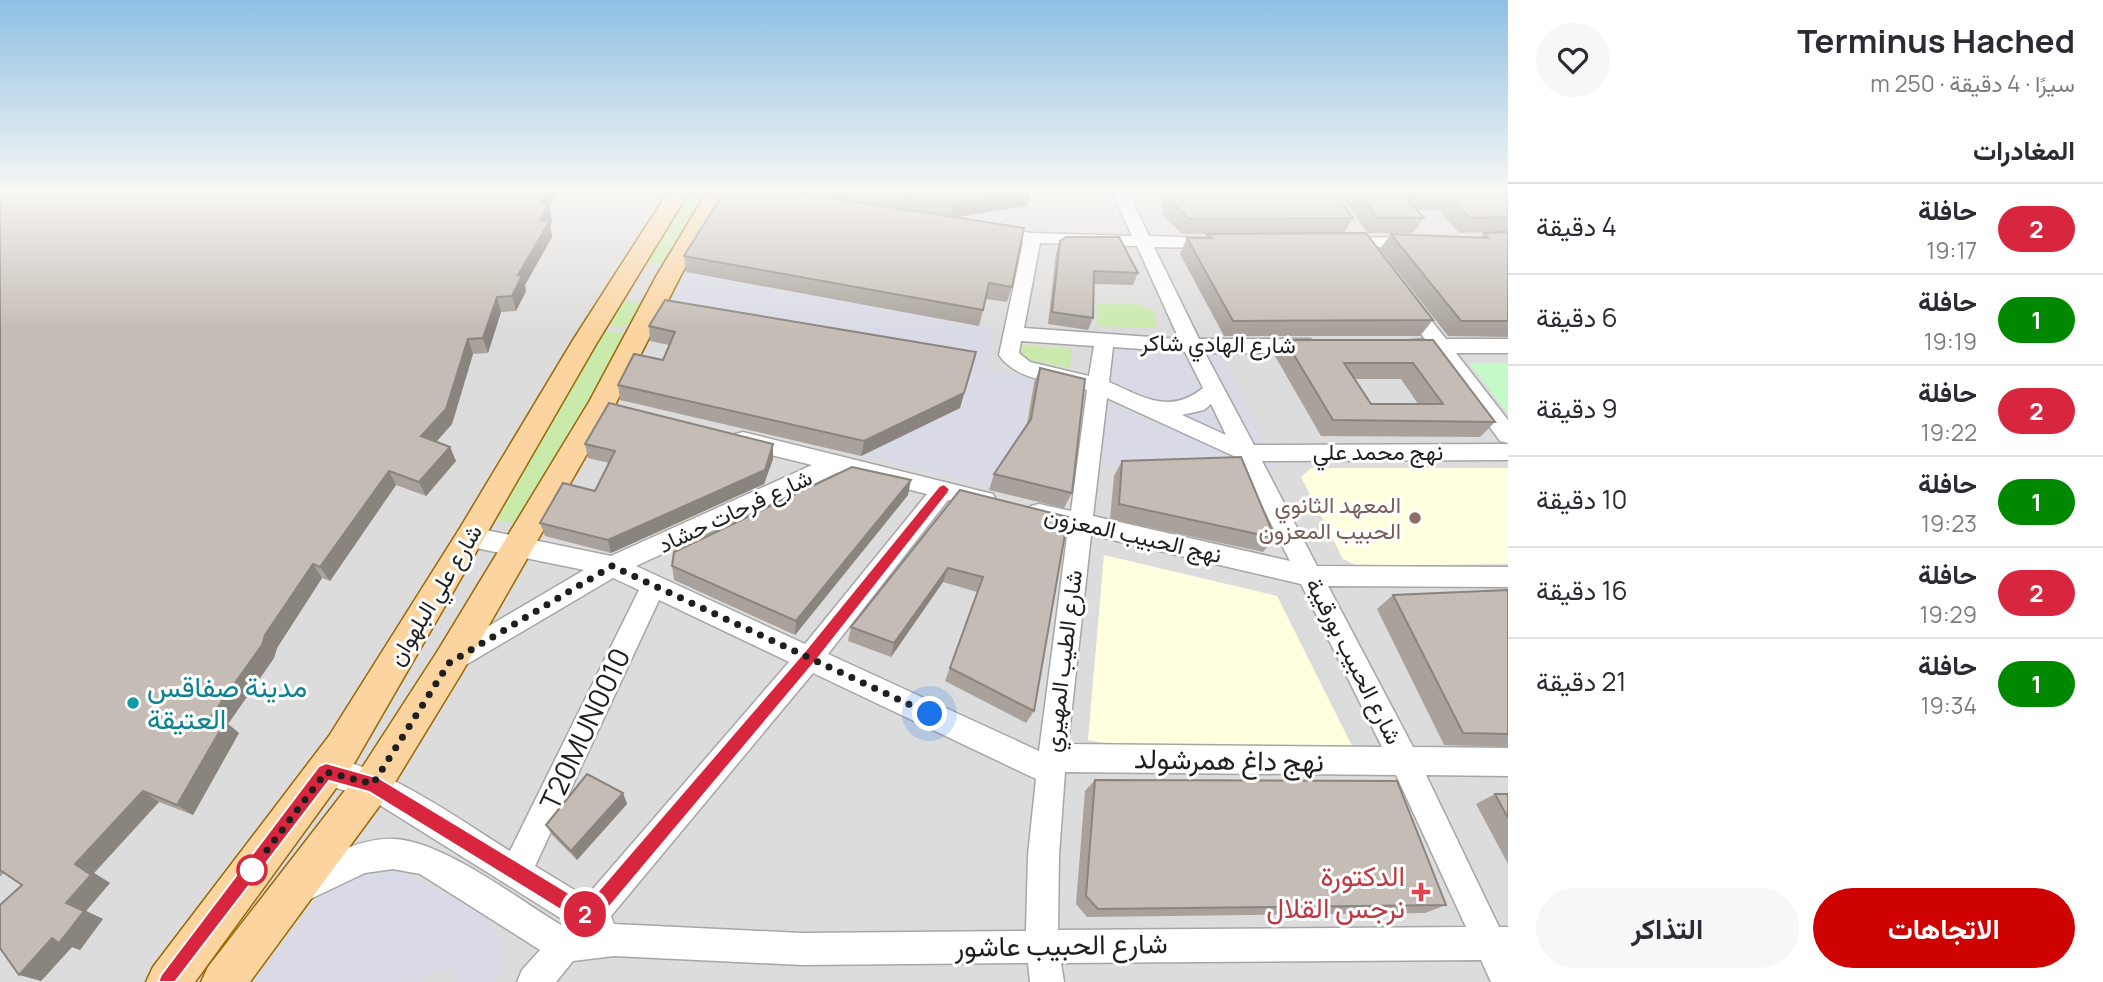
<!DOCTYPE html>
<html lang="ar">
<meta charset="utf-8">
<style>
body{margin:0;font-family:Manrope,Vazirmatn,sans-serif;background:#f7f7f7;color:#2b2b33;direction:rtl;height:100vh;display:flex;flex-direction:column;font-size:26px;white-space:nowrap}
*{box-sizing:border-box;margin:0}
p{font-size:23px;color:#7c7c81}
.icon{flex:none;width:38px;height:38px;fill:none;stroke:currentColor;stroke-width:2;stroke-linecap:round;stroke-linejoin:round}
.map{position:relative;flex:1;overflow:hidden;direction:ltr}
.details{display:flex;flex-direction:column;background:#fff;width:595px}
.details>*{flex:none}
.badge{padding:0 14px;border-radius:23px;font-size:24px;line-height:46px}
.you{position:absolute;width:35px;height:35px;margin:-18px;border:5px solid #fff;border-radius:50%;background:#1a73e8;box-shadow:0 0 0 10px #1a73e833}
.map>.badge{position:absolute;translate:-50% -50%;box-shadow:0 0 0 4px #fff}
h2{padding:0 28px;font-size:26px;line-height:63px}
.round{display:grid;place-items:center;flex:none;width:74px;height:74px;border-radius:37px;background:#f7f7f7}
.summary{display:flex;align-items:center;justify-content:space-between;height:119px;padding:0 28px}
h1{font-size:33px;font-weight:700;line-height:52px}
.button{display:flex;gap:14px;margin-top:auto;padding:14px 28px}
.button a{flex:1;height:80px;border-radius:42px;background:#cd0201;color:#fff;font-size:28px;font-weight:700;line-height:80px;text-align:center}
.button a+a{background:#f7f7f7;color:#2b2b33}
ul{padding:0;list-style:none}
li{display:flex;align-items:center;gap:21px;height:91px;padding:0 28px;border-top:2px solid #e1e1e2}
li div{flex:1}
li b{display:block;font-size:26px}
li em{font-style:normal}
li .badge{min-width:77px;font-weight:700;text-align:center}
main{display:flex;flex:1;min-height:0}
.map>svg:first-child{display:block}
.residential{fill:#dddcdc}
.education{fill:#ffffe0}
.grass{fill:#caeaac}
.park{fill:#c4f9c8}
.plaza{fill:#dadae6}
.lines{fill:none;stroke-linecap:round;stroke-linejoin:round}
.minor-casing{stroke:#a6a6a6;stroke-width:3}
.major-casing{stroke:#9a6801;stroke-width:3}
.minor{fill:#fff;fill-rule:evenodd}
.major{fill:#fbd4a0;fill-rule:evenodd}
.wall{fill:#a9a29c;fill-rule:evenodd}
.shaded-wall{fill:#8a847f}
.building{fill:#c5bcb5;stroke:#8a847f;stroke-width:2;fill-rule:evenodd}
.line{fill:#d7263d;stroke:#fff;stroke-width:2}
.walk{stroke:#1f1f1f;stroke-width:7;stroke-dasharray:0 12.6}
.education-dot{fill:#8d6e63;stroke:#fff;stroke-width:2.5}
.culture-dot{fill:#0f9aa8;stroke:#fff;stroke-width:2.5}
.stop-dot{fill:#fff;stroke:#d7263d;stroke-width:3.5}
.health-dot{fill:#e0444e;stroke:#fff;stroke-width:2.5}
.labels{text-anchor:middle;stroke-width:6;stroke-linejoin:round;paint-order:stroke}
.street-label{font-size:23px;fill:#1f1f1f;stroke:#fff}
.education-label{font-size:23px;fill:#785e54;stroke:#fff;text-anchor:end}
.near-culture-label{font-size:28px;fill:#0d838f;stroke:#fff;text-anchor:start}
.near-street-label{font-size:28px;fill:#1f1f1f;stroke:#fff}
.near-health-label{font-size:28px;fill:#be3a42;stroke:#fff;text-anchor:end}
</style>
<main>
<section class="details">
<div class="summary"><div><h1>Terminus Hached</h1><p>سيرًا · 4 دقيقة · 250 m</p></div><a class="round"><svg class="icon" aria-label="heart" viewBox="0 0 24 24"><path d="M12 20l-8-8c-3-5 5-10 8-4 3-6 11-1 8 4z"/></svg></a></div>
<h2>المغادرات</h2>
<ul>
<li><span class="badge" style="background:#d7263d;color:#fff">2</span><div><b>حافلة</b><p>19:17</p></div><em>4 دقيقة</em></li>
<li><span class="badge" style="background:#080;color:#fff">1</span><div><b>حافلة</b><p>19:19</p></div><em>6 دقيقة</em></li>
<li><span class="badge" style="background:#d7263d;color:#fff">2</span><div><b>حافلة</b><p>19:22</p></div><em>9 دقيقة</em></li>
<li><span class="badge" style="background:#080;color:#fff">1</span><div><b>حافلة</b><p>19:23</p></div><em>10 دقيقة</em></li>
<li><span class="badge" style="background:#d7263d;color:#fff">2</span><div><b>حافلة</b><p>19:29</p></div><em>16 دقيقة</em></li>
<li><span class="badge" style="background:#080;color:#fff">1</span><div><b>حافلة</b><p>19:34</p></div><em>21 دقيقة</em></li>
</ul>
<div class="button"><a>الاتجاهات</a><a>التذاكر</a></div>
</section>
<div class="map">
<svg width="1508" height="982" viewBox="0 0 1508 982">
<rect width="100%" height="100%" fill="#f0ede6"/>
<rect class="residential" x="0" y="192" width="1508" height="790"/>
<g class="education">
<polygon points="1311,468 1508,468 1508,564 1358,566 1343,559 1301,477"/>
<polygon points="1104,555 1277,596 1352,746 1137,749 1088,740"/>
</g>
<g class="grass">
<polygon points="692,196 704,202 666,264 648,263 646,260 683,199"/>
<polygon points="624,301 637,302 642,306 629,326 617,327 608,323 618,304"/>
<polygon points="1098,303 1137,304 1153,310 1157,328 1097,326"/>
<polygon points="600,330 627,334 528,513 517,523 500,521 495,513"/>
<polygon points="1021,345 1072,349 1070,368 1027,359 1020,354"/>
</g>
<polygon class="park" points="1469,363 1508,363 1508,414"/>
<g class="plaza">
<polygon points="685,272 993,328 987,368 974,367 1032,379 1023,433 988,486 861,456 960,408 972,366 664,310"/>
<polygon points="1092,333 1214,340 1277,468 1077,466"/>
<polygon points="370,865 397,869 486,914 499,941 500,967 495,982 459,982 451,972 433,972 410,982 253,982 331,881"/>
</g>
<g class="lines">
<defs>
<g id="minor">
<path d="M1112,192h16l21,44 65,2 9,5 -9,5 -60,-1 45,92h111l10,7 -10,7h-105l49,92 254,-1v16l-246,1 55,105 191,1v20l-180,-1 85,161 95,1v28l-82,-1 73,152h9v55h-17l-10,-22 -420,3 3,19h-34l-2,-19 -226,2 -188,-9 -41,5 -17,21h-39l5,-12 18,-20 -120,-76 -27,-5 -28,4 -61,29 -11,-5 -5,-11 5,-11c29,-16 67,-38 101,-36 49,2 124,60 167,86l4,-4 -198,-124 -51,-15 -4,-10 4,-10c41,-17 156,66 194,89l129,-261 -26,-12 -161,95 -9,-4 -4,-8 4,-8 141,-83 -113,-23 -8,-3 -4,-7 4,-7 8,-3 140,29 201,-91 -77,-19 -3,-6 3,-6 8,-2 250,62 3,6 -3,6 -8,3 -37,-9 -120,154 211,97 29,-222 -37,-9 -4,-7 4,-7 8,-2 32,7 16,-121c-27,-7 -71,-9 -88,-35l24,-113 -35,-6 -3,-4 9,-5 38,6 100,3zM1040,243l97,3 42,93 -155,-11zM1021,341l73,5 -5,30 -59,-14 -11,-9zM1113,347l72,5 18,36c-33,27 -60,9 -94,-6zM1107,398l131,60 52,103 -197,-45zM1211,404l15,31 -44,-20 22,-5zM839,472l88,22 -122,150 -169,-78zM1091,535l210,49 81,163 -314,-3zM659,600l130,62 -203,235 -51,-31zM813,673l223,106 -8,76 -2,76 -224,2 -188,-9 -3,-8zM1065,772l331,3 70,152 -408,3 1,-75z"/>
<polygon points="1414,237 1423,242 1420,246 1343,248 1334,243 1343,238"/>
<polygon points="1408,298 1415,300 1446,339 1508,339 1508,353 1456,353 1508,420 1508,443 1500,441 1435,353 1400,351 1397,346 1400,341 1425,339 1399,304"/>
</g>
<g id="major">
<polygon points="668,192 689,192 595,346 355,762 195,982 146,982 153,967 329,736 460,528 573,340"/>
<polygon points="707,192 728,192 681,275 615,405 461,674 386,797 250,982 201,982 208,967 360,771 437,652 589,402 657,275"/>
</g>
</defs>
<use href="#minor" class="minor-casing"/>
<use href="#major" class="major-casing"/>
<use href="#minor" class="minor"/>
<use href="#major" class="major"/>
</g>
<g class="wall">
<polygon points="0,192 573,192 556,194 549,206 552,221 550,225 552,237 525,285 526,291 516,311 501,312 488,353 473,354 452,424 436,442 450,447 456,461 426,496 396,485 330,581 322,578 277,648 274,658 228,724 239,733 193,815 159,802 94,873 110,883 86,911 103,919 80,950 72,947 41,981 22,885 4,873 0,877"/>
<polygon points="724,192 1031,192 1027,206 952,217 1012,287 1007,302 986,299 979,326 686,272 684,256"/>
<polygon points="1163,192 1334,192 1353,218 1344,233 1433,320 1420,336 1224,336 1180,254 1187,238 1205,238 1207,234 1182,234 1163,215 1162,195"/>
<polygon points="1338,192 1508,192 1508,337 1448,336 1380,249 1391,234 1481,237 1484,233 1497,232 1459,233 1438,210 1416,210 1424,218 1413,233 1368,233"/>
<polygon points="1060,241 1138,273 1133,285 1094,284 1093,318 1088,330 1048,324 1056,253"/>
<polygon points="649,326 976,352 960,408 861,456 620,400 618,385 663,360 669,345 650,341"/>
<path d="M1285,340h148l62,82 -15,15 -159,-1 -46,-80zM1355,379h46l17,25h-47z"/>
<polygon points="1040,368 1072,493 1064,508 989,490 994,474 1027,424 1034,383"/>
<polygon points="585,444 773,444 773,459 764,484 611,553 545,536 540,523 595,491 609,463 588,458"/>
<polygon points="1122,461 1275,538 1263,552 1110,519 1114,476"/>
<polygon points="960,490 1034,711 1026,723 945,681 977,592 943,582 891,657 848,641 851,627"/>
<polygon points="908,495 795,635 674,580 672,566"/>
<polygon points="1508,590 1508,747 1444,745 1377,609 1393,595"/>
<polygon points="1095,780 1446,905 1425,913 1087,917 1076,904 1085,791"/>
<polygon points="623,793 627,804 577,860 552,835 546,825"/>
<polygon points="1495,794 1508,794 1508,864 1476,804"/>
</g>
<g class="shaded-wall">
<polygon points="545,192 556,192 556,194 549,206 552,221 550,225 552,237 525,285 526,291 516,311 512,296 518,275 540,221 540,201"/>
<polygon points="1024,192 1031,192 1027,206 950,218 953,203"/>
<polygon points="497,297 501,312 488,353 483,338"/>
<polygon points="468,339 473,354 452,424 428,451 421,436"/>
<polygon points="964,393 960,408 861,456 864,441"/>
<polygon points="773,444 773,459 764,484 611,553 608,540"/>
<polygon points="450,447 456,461 426,496 419,482"/>
<polygon points="389,471 396,485 330,581 320,567"/>
<polygon points="911,480 908,495 795,635 796,621"/>
<polygon points="313,564 322,578 277,648 274,658 228,724 239,733 193,815 177,805 210,718"/>
<polygon points="948,568 943,582 891,657 894,643"/>
<polygon points="143,791 159,802 94,873 110,883 86,911 103,919 80,950 72,947 41,981 19,975 66,903 75,864"/>
<polygon points="623,793 627,804 577,860 571,851"/>
</g>
<g class="building">
<polygon points="0,192 545,192 540,201 549,206 540,221 549,222 518,275 522,276 512,296 497,297 483,338 468,339 446,409 421,436 450,447 419,482 389,471 320,567 313,564 265,635 262,645 210,718 225,722 177,805 143,791 75,864 91,875 66,903 84,911 59,943 52,938 19,975 0,948 0,905 22,885 0,870"/>
<polygon points="724,192 793,192 1024,228 1012,287 989,283 983,310 684,256"/>
<polygon points="883,192 1024,192 953,203"/>
<polygon points="1169,192 1334,192 1353,218 1189,219 1170,200"/>
<polygon points="1358,192 1508,192 1508,217 1470,218 1449,195 1403,195 1424,218 1378,218"/>
<polygon points="1508,232 1508,321 1461,321 1391,234 1488,238 1484,233"/>
<polygon points="1366,233 1433,320 1233,321 1187,238 1212,238 1207,234"/>
<polygon points="1066,237 1119,237 1138,273 1094,271 1093,318 1052,312 1060,241"/>
<polygon points="665,300 976,352 964,393 864,441 618,385 634,354 663,360 675,332 649,326"/>
<path d="M1285,340h148l62,82 -162,-2zM1344,363h69l30,41h-72z"/>
<polygon points="1040,368 1085,379 1072,493 994,474 1031,419"/>
<polygon points="609,403 773,444 765,470 608,540 540,523 563,483 595,491 615,451 585,444"/>
<polygon points="1241,457 1275,538 1119,504 1122,461"/>
<polygon points="852,467 911,480 796,621 672,566 674,552"/>
<polygon points="960,490 1068,517 1034,711 950,668 983,577 948,568 894,643 851,627"/>
<polygon points="1508,590 1508,734 1463,733 1393,595"/>
<polygon points="587,774 623,793 571,851 546,825"/>
<polygon points="1095,780 1397,781 1446,905 1098,909 1086,896"/>
<polygon points="1495,794 1508,794 1508,818"/>
</g>
<linearGradient id="sky" x2="0" y2="1"><stop stop-color="#8ec0e4"/><stop offset="0.58" stop-color="#f8f7f4"/><stop offset="1" stop-color="#f8f7f4" stop-opacity="0"/></linearGradient>
<rect width="1508" height="330" fill="url(#sky)"/>
<polygon class="line" points="944,484 950,489 948,493 815,662 596,923 589,926 582,923 369,792 329,781 175,982 158,982 161,975 319,766 326,763 379,778 587,904 804,652 939,486"/>
<g class="lines">
<polyline class="walk" points="252,870 248,875 326,772 373,784 449,663 612,566 930,714"/>
</g>
<circle class="education-dot" cx="1415" cy="518" r="7"/>
<circle class="culture-dot" cx="133" cy="703" r="7"/>
<circle class="stop-dot" cx="252" cy="870" r="14"/>
<path class="health-dot" d="M1417.5 881.5h7v7h7v7h-7v7h-7v-7h-7v-7h7z"/>
<g class="labels">
<g class="street-label">
<text transform="translate(1218 344) rotate(1)" y="8">شارع الهادي شاكر</text>
<text x="1378" y="460">نهج محمد علي</text>
<text transform="translate(735 511) rotate(-25)" y="8">شارع فرحات حشاد</text>
<text transform="translate(1133 535) rotate(13)" y="8">نهج الحبيب المعزون</text>
<text transform="translate(435 595) rotate(-59)" y="8">شارع علي البلهوان</text>
<text transform="translate(1063 661) rotate(-83)" y="8">شارع الطيب المهيري</text>
<text transform="translate(1354 661) rotate(63)" y="8">شارع الحبيب بورقيبة</text>
</g>
<g class="education-label">
<text x="1401" y="513">المعهد الثانوي<tspan x="1401" dy="26">الحبيب المعزون</tspan></text>
</g>
<g class="near-culture-label">
<text x="147" y="697">مدينة صفاقس<tspan x="147" dy="32">العتيقة</tspan></text>
</g>
<g class="near-street-label">
<text transform="translate(585 729) rotate(-65)" y="10">T20MUN0010</text>
<text transform="translate(1229 760) rotate(1)" y="10">نهج داغ همرشولد</text>
<text transform="translate(1061 945) rotate(-1)" y="10">شارع الحبيب عاشور</text>
</g>
<g class="near-health-label">
<text x="1405" y="886">الدكتورة<tspan x="1405" dy="32">نرجس القلال</tspan></text>
</g>
</g>
</svg>
<div class="you" style="left:930px;top:714px"></div>
<b class="badge" style="left:585px;top:914px;background:#d7263d;color:#fff">2</b>
</div>
</main>
